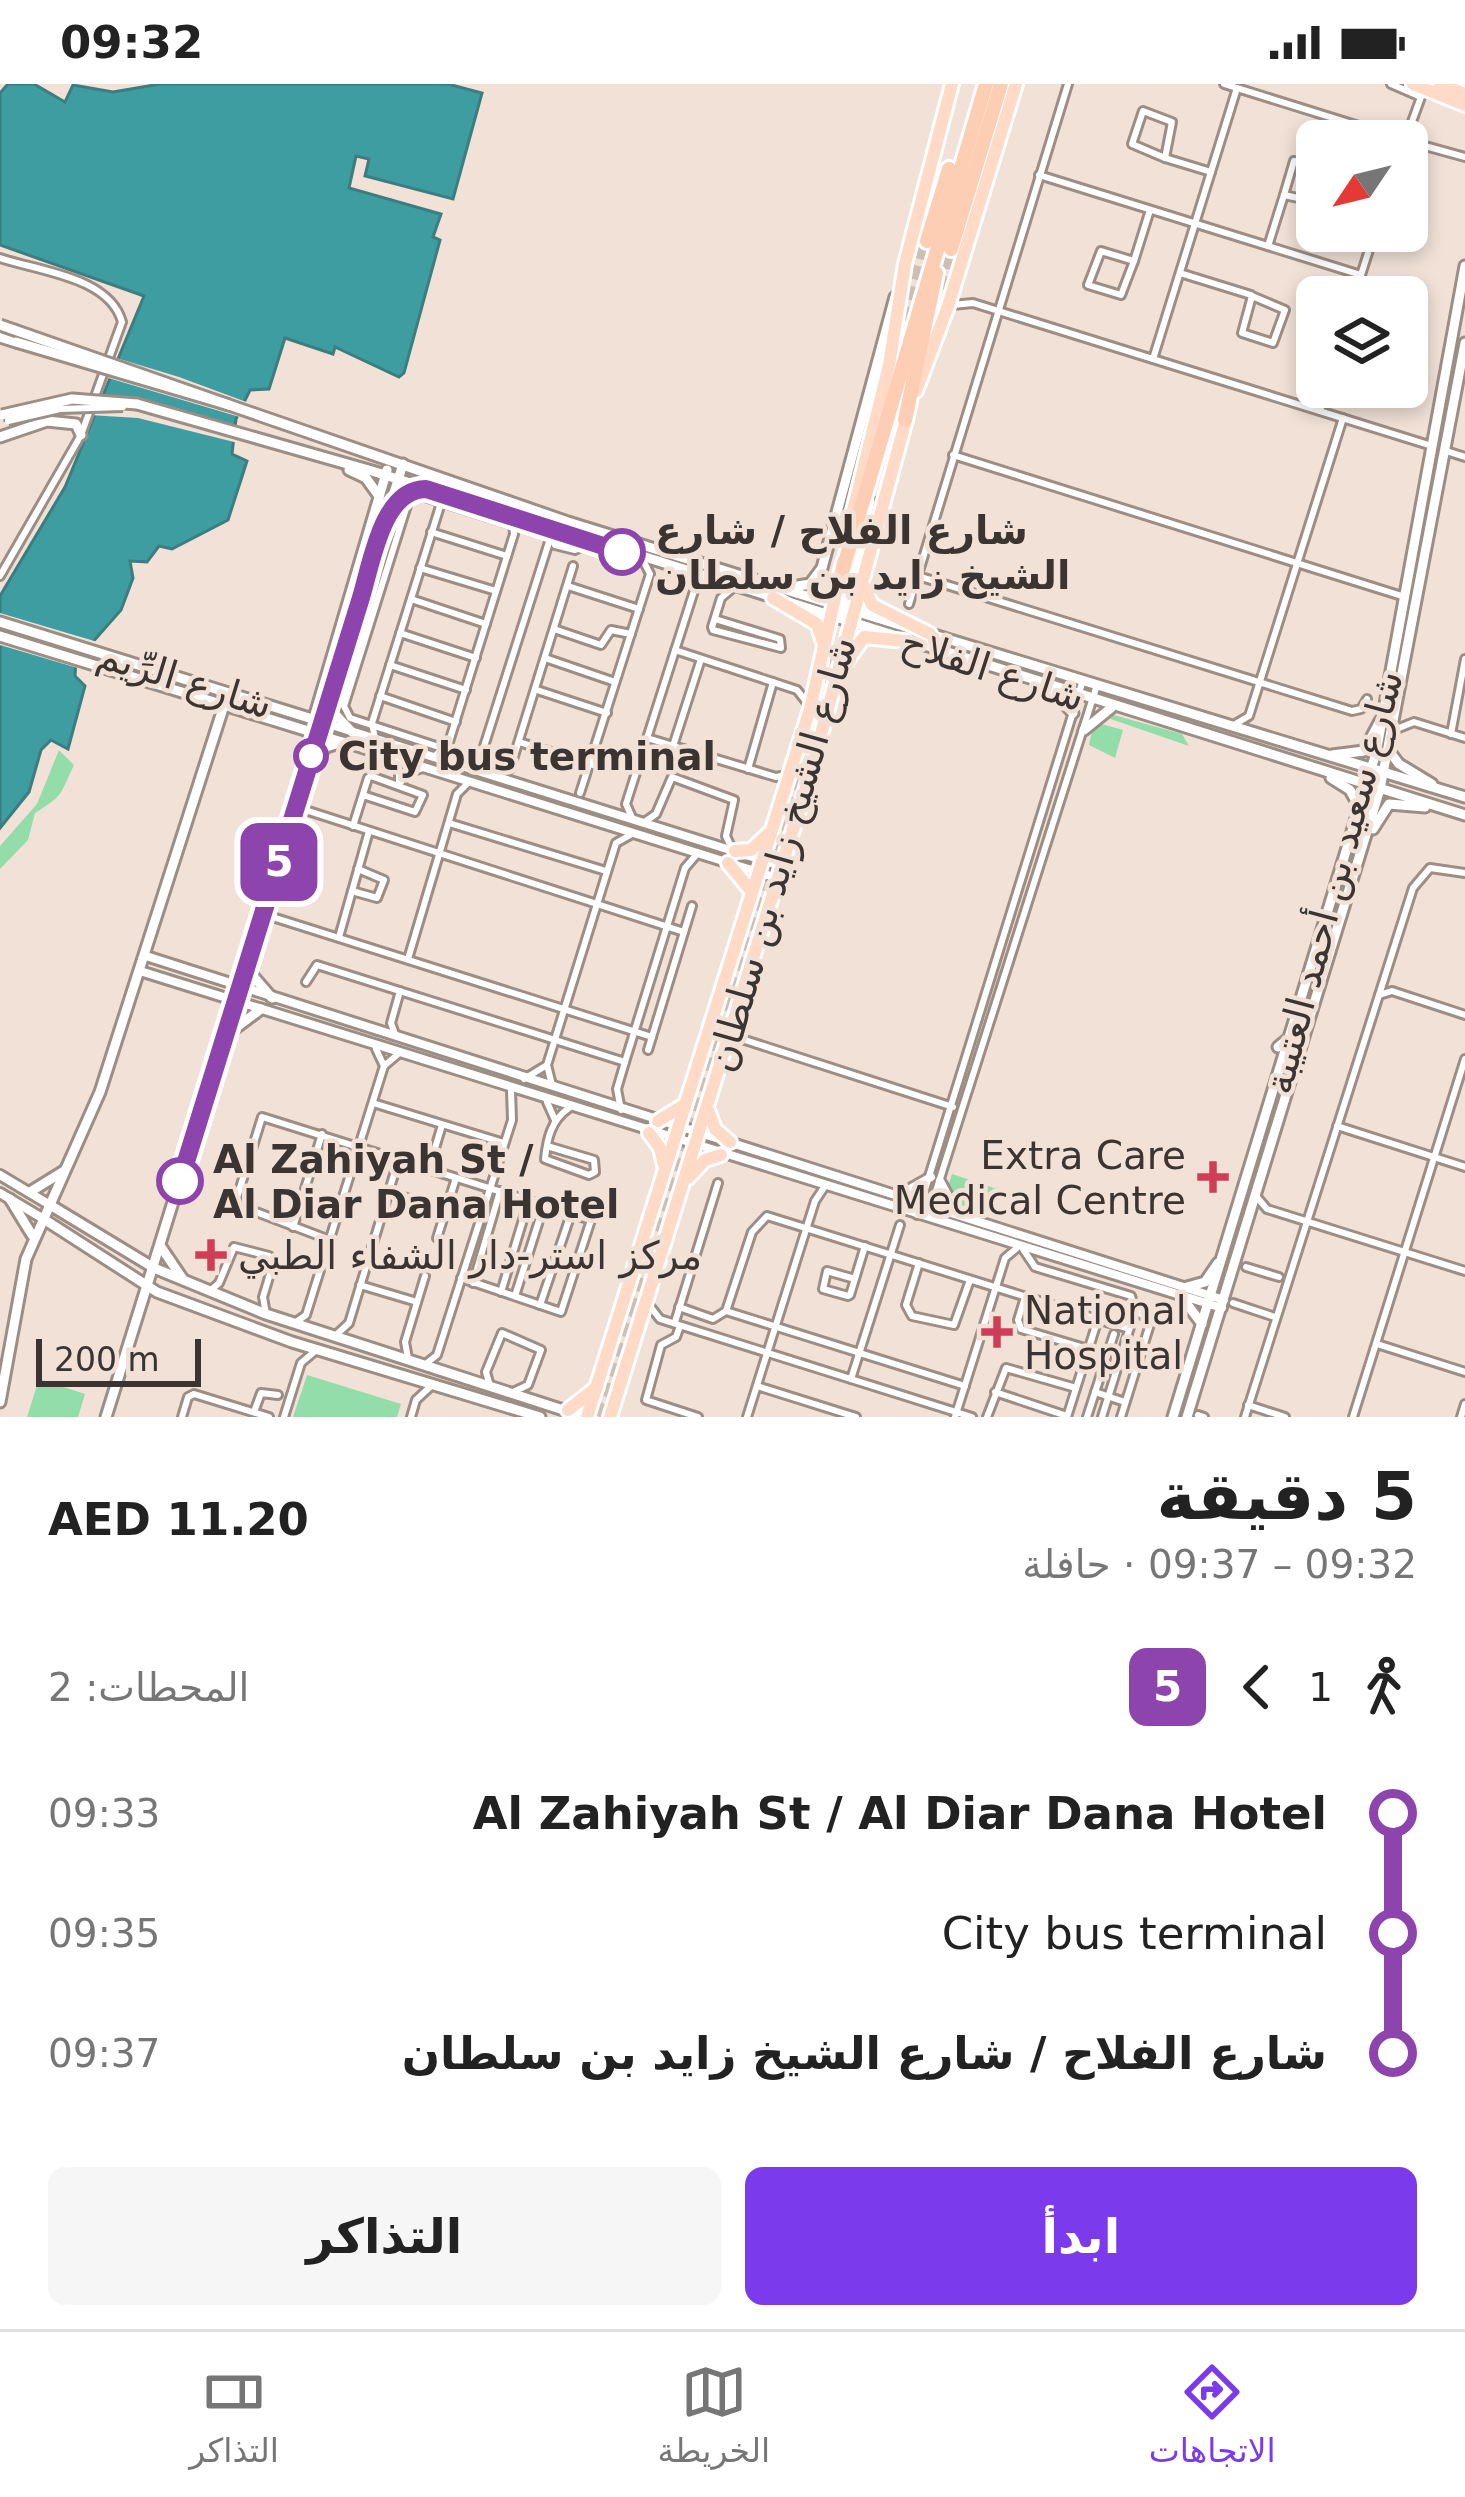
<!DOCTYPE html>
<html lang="ar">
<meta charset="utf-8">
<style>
body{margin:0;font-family:"DejaVu Sans",Vazirmatn,sans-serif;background:#f6f6f6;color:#222;direction:rtl;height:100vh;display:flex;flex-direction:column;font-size:45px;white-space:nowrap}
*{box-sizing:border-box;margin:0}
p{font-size:39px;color:#767676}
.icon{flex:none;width:66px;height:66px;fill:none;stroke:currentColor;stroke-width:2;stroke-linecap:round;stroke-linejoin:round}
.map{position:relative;height:1333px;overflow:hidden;direction:ltr}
.side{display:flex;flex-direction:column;background:#fff;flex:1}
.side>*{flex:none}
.badge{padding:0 24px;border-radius:18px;font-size:42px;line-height:78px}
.needle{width:78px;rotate:235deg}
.controls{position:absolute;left:1296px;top:36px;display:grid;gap:24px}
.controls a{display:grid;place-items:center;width:132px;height:132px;border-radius:18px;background:#fff;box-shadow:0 6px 18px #0003;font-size:60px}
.scale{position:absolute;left:36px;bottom:30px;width:165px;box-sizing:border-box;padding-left:12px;border:6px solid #3b3431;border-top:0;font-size:33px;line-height:42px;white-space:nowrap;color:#3b3431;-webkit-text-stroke:9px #f1e1d7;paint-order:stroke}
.map>.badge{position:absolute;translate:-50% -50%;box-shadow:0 0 0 6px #fff}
.legs{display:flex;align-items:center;gap:18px;height:132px;padding:0 48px;font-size:39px}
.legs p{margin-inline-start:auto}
.head{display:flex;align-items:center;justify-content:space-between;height:204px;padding:0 48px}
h1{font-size:66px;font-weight:800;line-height:90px}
.action{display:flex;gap:24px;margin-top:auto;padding:24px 48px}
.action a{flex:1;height:138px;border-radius:18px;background:#7c3aed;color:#fff;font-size:48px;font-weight:800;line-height:138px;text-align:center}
.action a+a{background:#f6f6f6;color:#222}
ul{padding:0 48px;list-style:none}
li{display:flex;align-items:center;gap:42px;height:120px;font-size:45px}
li i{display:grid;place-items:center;width:18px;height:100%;margin:0 15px;background:currentColor}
li i::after{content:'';width:30px;height:30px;margin:-15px;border:9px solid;border-radius:50%;background:#fff}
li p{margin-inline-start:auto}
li:first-child i{background:linear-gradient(#0000 50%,currentColor 0)}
li:last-child i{background:linear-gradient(currentColor 50%,#0000 0)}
.status{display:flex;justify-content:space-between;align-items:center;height:84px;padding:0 60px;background:#fff;direction:ltr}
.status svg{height:33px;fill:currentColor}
.tab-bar{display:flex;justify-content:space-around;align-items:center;height:168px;border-top:3px solid #e0e0e0;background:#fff;font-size:33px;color:#767676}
.tab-bar a{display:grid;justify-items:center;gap:6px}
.tab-bar .current{color:#7c3aed}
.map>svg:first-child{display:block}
.green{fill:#93ddaa}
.water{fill:#3d9da1;stroke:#3c7e7f;stroke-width:3}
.pier{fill:#f1e1d7}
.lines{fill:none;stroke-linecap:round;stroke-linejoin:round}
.trunk-tunnel{stroke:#cdbeb6;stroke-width:14;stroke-dasharray:14 7;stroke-linecap:butt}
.minor-casing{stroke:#9d8e85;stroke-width:12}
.tertiary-casing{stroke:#9d8e85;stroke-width:14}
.secondary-casing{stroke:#9d8e85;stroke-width:15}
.primary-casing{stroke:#fff;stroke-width:18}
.trunk-casing{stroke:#fff;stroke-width:20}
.minor{stroke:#fff;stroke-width:6}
.tertiary{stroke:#fff;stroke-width:8}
.secondary{stroke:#fff;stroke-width:9}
.primary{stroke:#fedac7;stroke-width:12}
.trunk{stroke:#feceb4;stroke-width:14}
.minor-bridge-casing{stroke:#9d8e85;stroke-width:12;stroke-linecap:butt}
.secondary-bridge-casing{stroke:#9d8e85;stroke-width:15;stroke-linecap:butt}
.minor-bridge{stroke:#fff;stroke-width:6}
.secondary-bridge{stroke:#fff;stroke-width:9}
.line-1-casing{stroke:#fff;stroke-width:27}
.line-1{stroke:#8e44ad;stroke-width:18}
.stop-1-dot{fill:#fff;stroke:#8e44ad;stroke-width:6}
.poi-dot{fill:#cf3e56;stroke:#f1e1d7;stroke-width:4.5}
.labels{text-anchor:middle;stroke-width:9;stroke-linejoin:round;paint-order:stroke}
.stop-label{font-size:39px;font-weight:bold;fill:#3b3431;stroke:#f1e1d7;text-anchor:start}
.street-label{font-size:39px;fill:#3b3431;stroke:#f1e1d7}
.poi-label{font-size:39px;fill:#3b3431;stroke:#f1e1d7;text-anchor:start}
</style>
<div class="status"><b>09:32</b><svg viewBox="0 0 49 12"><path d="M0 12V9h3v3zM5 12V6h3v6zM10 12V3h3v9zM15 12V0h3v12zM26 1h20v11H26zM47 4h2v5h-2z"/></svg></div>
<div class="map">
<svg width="1465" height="1333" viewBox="0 0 1465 1333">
<rect width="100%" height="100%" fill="#f1e1d7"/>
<g class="green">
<polygon points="1110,630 1182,650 1189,662 1102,632"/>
<polygon points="1094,638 1123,646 1115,674 1089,661"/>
<path d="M59,666l15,15c-15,31 -9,29 -39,48l-7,27 -28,29v-23l37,-42z"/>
<polygon points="952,1090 997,1105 991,1110 991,1124 980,1128 951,1117 946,1108"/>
<polygon points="307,1291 401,1320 397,1333 293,1333"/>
<polygon points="39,1295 85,1310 78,1333 27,1333"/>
</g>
<polygon class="water" points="8,0 34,0 65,18 73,1 113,8 160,0 448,0 482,9 453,115 365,92 369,75 356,72 349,104 441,130 433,153 440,156 404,289 399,293 335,263 333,270 285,254 269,305 250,306 236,335 232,370 247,377 228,436 172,465 159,462 147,478 130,477 133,494 121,526 76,577 75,592 85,602 68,665 51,656 41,666 29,708 0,744 0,512 65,403 144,212 0,161 0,9"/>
<g class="pier">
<polygon points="113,273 179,293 249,319 243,334 105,293"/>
<polygon points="98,310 144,316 240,344 238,359 138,334 89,331"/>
<polygon points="0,529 101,559 81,585 0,561"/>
</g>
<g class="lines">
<g class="trunk-tunnel">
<polyline points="934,225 951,165"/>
<polyline points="892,298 927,157"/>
<polyline points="838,525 850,477"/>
<polyline points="817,641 837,570"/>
<polyline points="627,1226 814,629"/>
<polyline points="600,1333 637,1218"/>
</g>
<defs>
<g id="minor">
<polyline points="1224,0 1407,57"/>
<polyline points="1391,0 1421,13 1405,57"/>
<polygon points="1143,27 1172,38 1165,74 1132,60"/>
<polyline points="1407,57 1465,73"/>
<polyline points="1165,74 1211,88"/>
<polyline points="1317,80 1294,77 1284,111 1317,118"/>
<polyline points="1039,91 1361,191"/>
<polyline points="1268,162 1284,111"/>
<polygon points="1101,167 1134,177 1121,211 1088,201"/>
<path d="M0,174c39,13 110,19 122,64l-41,113 -81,141"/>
<polyline points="1134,177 1150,126"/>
<polyline points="1180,189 1251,211"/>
<polygon points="1252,212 1285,226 1273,259 1242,249"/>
<polyline points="1354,213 1375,147"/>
<polyline points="952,221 973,219 1432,362"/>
<polyline points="1153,275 1237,4"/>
<polyline points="1320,327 1327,303"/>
<polyline points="1446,367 1465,373"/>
<polyline points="953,371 1405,513"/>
<polyline points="544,442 555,461 575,466 591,458"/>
<polyline points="431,448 507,472"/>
<polyline points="420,484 496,507"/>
<polyline points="918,492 1352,627 1361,625 1367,615"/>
<polyline points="568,502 639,525"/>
<polyline points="411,515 486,540"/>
<polyline points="909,520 1068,0"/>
<polyline points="715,535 780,555 781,564 713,546 712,543 721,514 734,503"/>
<polyline points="554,545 601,561 611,546 631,550"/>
<polyline points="400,549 476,574"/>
<polyline points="675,566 797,606 808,620"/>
<polyline points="545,574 615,598"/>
<polyline points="390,581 466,606"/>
<polyline points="537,606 607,629"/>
<polyline points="380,612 456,638"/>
<polyline points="1232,642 1249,632 1343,334"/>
<polyline points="1394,646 1414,638 1465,654"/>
<polyline points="1451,650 1465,575"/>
<polyline points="647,654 776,693 787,691"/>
<polyline points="375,655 372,639 441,419"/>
<polyline points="519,658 593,681"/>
<polyline points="673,662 701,575"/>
<polyline points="445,665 350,634 344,622 409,415 419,411 513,441"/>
<polyline points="434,673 449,658 514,450 513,440"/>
<polyline points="387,675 399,684 399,701"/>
<polyline points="480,675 549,458"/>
<polyline points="510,685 573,482"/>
<polyline points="748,685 773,598"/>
<polyline points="401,698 409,688 423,684"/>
<polyline points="580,709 650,490 642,474"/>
<polyline points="296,723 684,848"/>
<polyline points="633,736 626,720 694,507 705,493"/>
<polyline points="449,739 606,787"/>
<polyline points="643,739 656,730 672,693 734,716 726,752 732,765"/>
<polyline points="353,742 368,694 371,692 423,711 415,728 363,711"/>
<polyline points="352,807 377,814 384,796 358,785"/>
<polyline points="263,830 652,953"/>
<polyline points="339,853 369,747"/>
<polyline points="408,875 457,710 468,699"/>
<polyline points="306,898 317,881 625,978"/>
<polyline points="1379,911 1392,907 1465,931"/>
<polyline points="733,943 745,956 953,1023"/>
<polyline points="395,950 391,939 400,907"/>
<polyline points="376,965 384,982"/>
<polyline points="648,966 692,822"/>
<polyline points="524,995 547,981"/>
<polyline points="552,1001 547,981 616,759 632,750"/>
<polyline points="547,1018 555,1036"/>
<polyline points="373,1019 504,1059"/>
<polyline points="621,1026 617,1005 625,978 685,784 697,770"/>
<polyline points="1337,1042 1465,1083"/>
<path d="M547,1062l47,14 1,12 -6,3 -44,-16c2,-20 6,-39 24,-51"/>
<polyline points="429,1084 442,1041"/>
<polyline points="388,1108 446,1127"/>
<polyline points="1256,1112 1267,1125 1465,1187"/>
<polyline points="930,1126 1097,601"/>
<polyline points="917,1131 1083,596"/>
<polyline points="293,1143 322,1050"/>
<polyline points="437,1154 456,1094"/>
<polyline points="330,1156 235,1120 262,1033 591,1136 561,1228 461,1194"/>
<polyline points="1023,1165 1035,1183 1131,1212 1135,1226"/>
<polyline points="919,1179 906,1221 912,1232 954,1241 970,1196"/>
<polyline points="1246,1183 1279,1193"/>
<polyline points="855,1195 827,1187 823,1205 848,1212 850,1211 865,1162"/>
<polyline points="473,1199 500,1107"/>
<polyline points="360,1201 417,1218"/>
<polyline points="210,1207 219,1199 234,1163 269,1172 273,1180 263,1213 266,1230"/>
<polyline points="501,1208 529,1116"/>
<polyline points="515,1212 544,1121"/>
<polyline points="1025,1213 1018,1236 1021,1245 1088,1265"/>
<polyline points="1233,1219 1275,1233"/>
<polyline points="540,1221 571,1130"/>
<polyline points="649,1221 660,1235 972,1333"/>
<polyline points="679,1223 713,1235 726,1227 965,1302"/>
<polyline points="726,1227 752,1148 767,1132 1129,1245"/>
<polyline points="296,1238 306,1231 384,982 397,971"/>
<polyline points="675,1238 718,1099"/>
<polyline points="680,1242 676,1253 661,1261 646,1316 698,1333"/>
<polyline points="335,1252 349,1239 399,1074"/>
<polyline points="1377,1260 1465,1288"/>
<polyline points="408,1274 405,1258 425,1192"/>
<polyline points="427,1279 437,1271 512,1036 511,1007"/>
<polyline points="851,1295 900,1141"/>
<polyline points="490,1302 486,1288 502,1249 541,1266 528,1301 511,1309"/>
<polyline points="757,1302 856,1333"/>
<polyline points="995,1308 1067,1332"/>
<polyline points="1095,1308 1125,1318"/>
<polyline points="1248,1321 1285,1333"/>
<polyline points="254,1328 261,1309 278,1311"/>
<polyline points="1198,1331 1204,1333"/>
<polyline points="182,1333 188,1313 194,1310 269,1333"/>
<polyline points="284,1333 301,1279 314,1268"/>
<polyline points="411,1333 416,1316 431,1302"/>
<polyline points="747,1333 815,1117 825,1102"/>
<polyline points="955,1333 1005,1174 1018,1163"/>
<polyline points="987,1333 1006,1284 1076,1304"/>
<polyline points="1067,1333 1098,1235"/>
<polyline points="1087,1333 1114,1250"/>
<polyline points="1102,1333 1135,1227"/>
<polyline points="1121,1333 1151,1237 1135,1226"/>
<polyline points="1245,1333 1413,804 1430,784 1465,789"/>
<polyline points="1353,1333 1465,975"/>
<polyline points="1461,1333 1465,1320"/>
</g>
<g id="tertiary">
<polyline points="322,638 781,782"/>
<polyline points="318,650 777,794"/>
<polyline points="146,872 1224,1216"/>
<polyline points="140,887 1222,1224"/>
<polyline points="0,1091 50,1121"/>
<polyline points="940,1097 956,1127"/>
<polyline points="0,1109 42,1134"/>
<polyline points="901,1110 931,1093"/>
</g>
<g id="secondary">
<polyline points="0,253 16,258"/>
<polyline points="137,320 372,387 1465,731"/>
<polyline points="229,321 568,438 903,542"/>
<polyline points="0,353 47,337 76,340 81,351"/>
<polyline points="349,386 366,394 379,412"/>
<polyline points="393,424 408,407 422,405"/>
<polyline points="792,503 810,500 822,484 895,213"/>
<polyline points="843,529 870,417"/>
<polyline points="0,538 322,638"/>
<polyline points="924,548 1465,713"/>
<polyline points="0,552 318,650"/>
<polyline points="1050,604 1073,629"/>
<polyline points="334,612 335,630 352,648"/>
<polyline points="312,641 387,386"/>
<polyline points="1084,646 1111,624"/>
<polyline points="1389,667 1399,680 1432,700"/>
<polyline points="1332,671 1364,667 1380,637"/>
<polyline points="313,679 326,663 342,658"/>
<polyline points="1331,694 1350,706 1360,724"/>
<polyline points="1373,745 1389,720 1425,723"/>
<polyline points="246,884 272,914"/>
<polyline points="229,949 261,925"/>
<polyline points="1278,963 1294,950"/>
<polyline points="30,1108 64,1087"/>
<polyline points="10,1115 32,1151"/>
<polyline points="50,1121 154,1184 266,1230 585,1333"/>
<polyline points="42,1134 157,1208 292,1258 540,1333"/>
<polyline points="161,1163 182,1194"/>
<polyline points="1187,1203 1205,1198 1218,1179"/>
<polyline points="1181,1212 1202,1240"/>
<polyline points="0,1318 26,1175 100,1008 228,609"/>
<polyline points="106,1333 403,380"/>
<polyline points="1173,1333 1376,669 1465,182"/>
<polyline points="1187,1333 1380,705 1465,259"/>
</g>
<g id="primary">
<polyline points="1413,0 1465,21"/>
<polyline points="1440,0 1465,10"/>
<polyline points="916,307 948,222 1016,0"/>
<polyline points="851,435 889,281 905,180 952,0"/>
<polyline points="863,500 872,521 930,550"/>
<polyline points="773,514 817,540 823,558"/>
<polyline points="844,581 864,553 905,557"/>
<polyline points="735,767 751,766 768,750"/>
<polyline points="728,779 752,808"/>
<polyline points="708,1026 715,1045 730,1058"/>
<polyline points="658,1037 684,1021"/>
<polyline points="649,1049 660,1064 664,1081"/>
<polyline points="688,1094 705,1076 721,1071"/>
<polyline points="568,1326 597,1303"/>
<polyline points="587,1333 810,625 843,478"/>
<polyline points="610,1333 810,691 907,332"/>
</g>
<g id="trunk">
<polyline points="927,157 949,85"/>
<polyline points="951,165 1001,0"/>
<polyline points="905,336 936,189"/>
<polyline points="843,485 986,0"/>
</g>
</defs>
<use href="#minor" class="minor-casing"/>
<use href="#tertiary" class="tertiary-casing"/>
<use href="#secondary" class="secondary-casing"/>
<use href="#primary" class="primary-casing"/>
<use href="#trunk" class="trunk-casing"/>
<use href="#minor" class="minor"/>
<use href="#tertiary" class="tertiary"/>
<use href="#secondary" class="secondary"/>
<use href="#primary" class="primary"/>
<use href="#trunk" class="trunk"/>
<defs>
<polyline id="minor-bridge" points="8,337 60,325 123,323"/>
<g id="secondary-bridge">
<polyline points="0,241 229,321"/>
<polyline points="16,258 229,321"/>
<polyline points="2,331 72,315 137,320"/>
</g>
</defs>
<use href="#minor-bridge" class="minor-bridge-casing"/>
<use href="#secondary-bridge" class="secondary-bridge-casing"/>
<use href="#minor-bridge" class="minor-bridge"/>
<use href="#secondary-bridge" class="secondary-bridge"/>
</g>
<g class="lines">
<defs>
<path id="line-1" d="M180,1097l179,-577c12,-35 21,-115 67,-115l196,63"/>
</defs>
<use href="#line-1" class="line-1-casing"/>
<use href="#line-1" class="line-1"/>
</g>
<g class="stop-1-dot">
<circle cx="622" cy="468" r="21"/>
<circle cx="311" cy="672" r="15"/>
<circle cx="180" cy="1097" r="21"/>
</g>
<g class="poi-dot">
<path d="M1207 1075h12v12h12v12h-12v12h-12v-12h-12v-12h12z"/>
<path d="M205 1153h12v12h12v12h-12v12h-12v-12h-12v-12h12z"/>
<path d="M991 1230h12v12h12v12h-12v12h-12v-12h-12v-12h12z"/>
</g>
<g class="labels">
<g class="stop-label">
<text x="655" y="460">شارع الفلاح / شارع<tspan x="655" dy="45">الشيخ زايد بن سلطان</tspan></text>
<text x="338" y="686">City bus terminal</text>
<text x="213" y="1089">Al Zahiyah St /<tspan x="213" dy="45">Al Diar Dana Hotel</tspan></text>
</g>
<g class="street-label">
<text transform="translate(993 585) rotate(18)" y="14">شارع الفلاح</text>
<text transform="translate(185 595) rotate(17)" y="14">شارع الرِّيم</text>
<text transform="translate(781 770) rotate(-74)" y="14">شارع الشيخ زايد بن سلطان</text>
<text transform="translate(1333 798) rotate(-75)" y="14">شارع سعيد بن أحمد العتيبة</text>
</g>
<g class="poi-label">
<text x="1186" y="1085" text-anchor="end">Extra Care<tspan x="1186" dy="45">Medical Centre</tspan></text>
<text x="238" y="1185">مركز استر-دار الشفاء الطبي</text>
<text x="1024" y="1240">National<tspan x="1024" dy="45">Hospital</tspan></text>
</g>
</g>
</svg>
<div class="controls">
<a><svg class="needle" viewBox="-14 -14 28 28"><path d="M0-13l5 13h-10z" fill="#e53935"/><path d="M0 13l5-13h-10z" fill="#767676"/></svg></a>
<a><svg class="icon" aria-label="layers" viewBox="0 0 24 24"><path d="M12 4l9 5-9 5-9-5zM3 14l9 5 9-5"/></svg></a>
</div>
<div class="scale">200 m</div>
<b class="badge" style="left:279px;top:778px;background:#8e44ad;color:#fff">5</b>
</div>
<section class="side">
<div class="head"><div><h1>5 دقيقة</h1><p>09:32 – 09:37 · حافلة</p></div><b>AED 11.20</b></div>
<div class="legs"><svg class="icon" aria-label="walk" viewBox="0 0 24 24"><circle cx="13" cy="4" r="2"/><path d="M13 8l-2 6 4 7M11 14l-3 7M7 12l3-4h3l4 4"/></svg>1<svg class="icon" aria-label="back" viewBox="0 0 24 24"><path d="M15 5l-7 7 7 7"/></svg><b class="badge" style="background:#8e44ad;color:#fff">5</b><p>المحطات: 2</p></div>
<ul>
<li><i style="color:#8e44ad"></i><b>Al Zahiyah St / Al Diar Dana Hotel</b><p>09:33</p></li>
<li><i style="color:#8e44ad"></i><span>City bus terminal</span><p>09:35</p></li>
<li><i style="color:#8e44ad"></i><b>شارع الفلاح / شارع الشيخ زايد بن سلطان</b><p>09:37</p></li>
</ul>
<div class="action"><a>ابدأ</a><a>التذاكر</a></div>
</section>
<nav class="tab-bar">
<a class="current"><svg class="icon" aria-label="directions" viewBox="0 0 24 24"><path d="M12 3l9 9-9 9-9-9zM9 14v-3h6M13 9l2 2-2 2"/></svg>الاتجاهات</a>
<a><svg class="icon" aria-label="map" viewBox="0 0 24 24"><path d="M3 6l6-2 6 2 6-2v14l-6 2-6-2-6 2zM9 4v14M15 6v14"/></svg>الخريطة</a>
<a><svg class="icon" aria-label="tickets" viewBox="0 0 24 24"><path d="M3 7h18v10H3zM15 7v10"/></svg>التذاكر</a>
</nav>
